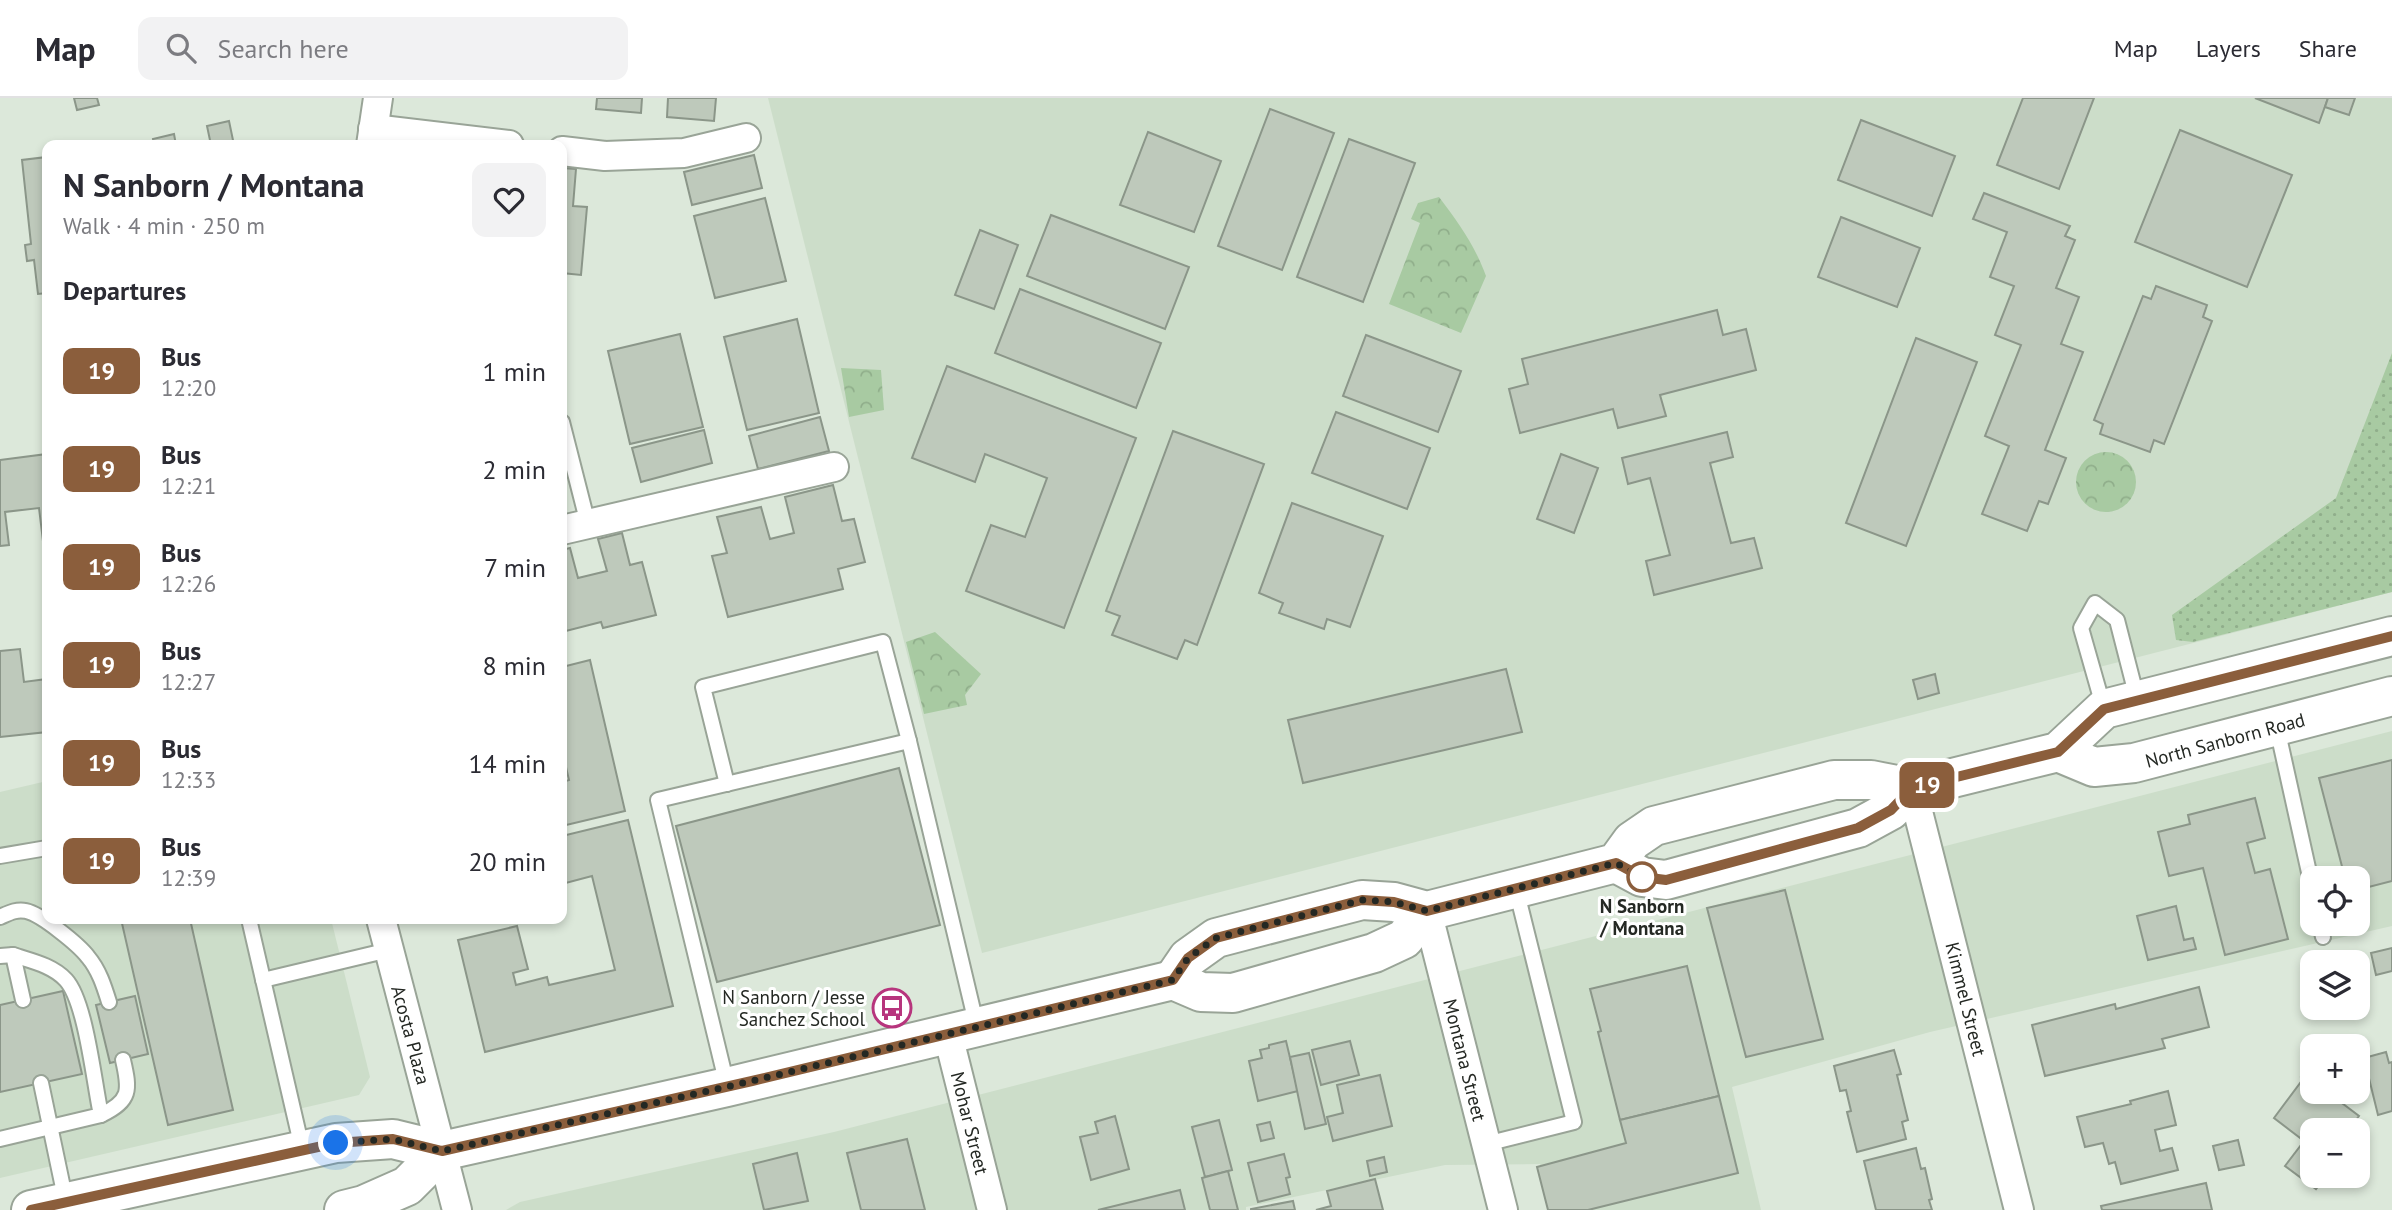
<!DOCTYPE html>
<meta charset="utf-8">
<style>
body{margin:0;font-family:"PT Sans",sans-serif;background:#f2f2f3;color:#2b2b33;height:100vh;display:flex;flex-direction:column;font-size:26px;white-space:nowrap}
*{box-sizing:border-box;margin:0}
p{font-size:23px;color:#7c7c81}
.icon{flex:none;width:38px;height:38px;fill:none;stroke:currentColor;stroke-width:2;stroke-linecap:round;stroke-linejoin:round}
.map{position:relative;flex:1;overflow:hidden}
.side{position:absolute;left:42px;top:42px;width:525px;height:784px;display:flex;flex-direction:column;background:#fff;border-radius:14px;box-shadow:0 4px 10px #0003}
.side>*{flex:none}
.badge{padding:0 14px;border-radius:10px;font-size:24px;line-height:46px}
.fabs{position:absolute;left:2300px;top:768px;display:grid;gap:14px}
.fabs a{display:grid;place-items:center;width:70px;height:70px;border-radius:14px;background:#fff;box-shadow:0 4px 10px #0003;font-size:35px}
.you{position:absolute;width:35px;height:35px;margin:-18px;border:5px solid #fff;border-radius:50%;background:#1a73e8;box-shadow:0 0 0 10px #1a73e833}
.map>.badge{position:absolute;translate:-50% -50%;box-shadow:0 0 0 4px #fff}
h2{padding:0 21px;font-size:26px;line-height:63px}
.round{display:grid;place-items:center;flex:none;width:74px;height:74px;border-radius:14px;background:#f2f2f3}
.head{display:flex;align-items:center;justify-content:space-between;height:119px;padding:0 21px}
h1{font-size:33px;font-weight:700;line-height:52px}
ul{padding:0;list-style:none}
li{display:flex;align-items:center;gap:21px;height:98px;padding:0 21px}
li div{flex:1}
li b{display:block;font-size:26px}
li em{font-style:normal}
li .badge{min-width:77px;font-weight:700;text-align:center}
header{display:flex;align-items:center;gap:42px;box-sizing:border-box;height:98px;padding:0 35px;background:#fff;border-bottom:2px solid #e1e1e2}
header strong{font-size:33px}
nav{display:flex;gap:38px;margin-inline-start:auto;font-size:24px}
.search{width:490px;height:63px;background:#f2f2f3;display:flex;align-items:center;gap:18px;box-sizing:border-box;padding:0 24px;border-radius:14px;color:#7c7c81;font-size:26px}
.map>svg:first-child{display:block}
.built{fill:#ccddc9;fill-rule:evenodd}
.grass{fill:url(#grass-dots)}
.park{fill:url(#park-crowns)}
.building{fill:#bec9bb;stroke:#8b9689;stroke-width:2}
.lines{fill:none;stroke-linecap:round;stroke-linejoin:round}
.service-casing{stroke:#99a497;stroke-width:18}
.minor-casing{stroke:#99a497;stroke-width:32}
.secondary-casing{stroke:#99a497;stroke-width:42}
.service{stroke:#fff;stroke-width:14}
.minor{stroke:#fff;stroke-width:28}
.secondary{stroke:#fff;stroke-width:38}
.line-casing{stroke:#fff;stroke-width:16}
.line{stroke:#8b5e3c;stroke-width:10}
.walk{stroke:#242823;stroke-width:7;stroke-dasharray:0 12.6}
.stop-dot{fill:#fff;stroke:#8b5e3c;stroke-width:3.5}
.labels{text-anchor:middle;stroke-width:6;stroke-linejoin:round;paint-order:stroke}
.street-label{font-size:19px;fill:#242823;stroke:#fff}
.stop-label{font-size:19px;font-weight:bold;fill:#242823;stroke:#fff}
.poi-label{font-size:19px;fill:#242823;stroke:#fff;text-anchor:end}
</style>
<header>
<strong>Map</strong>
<div class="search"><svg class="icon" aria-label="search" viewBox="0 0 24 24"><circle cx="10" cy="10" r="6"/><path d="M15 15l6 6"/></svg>Search here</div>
<nav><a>Map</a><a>Layers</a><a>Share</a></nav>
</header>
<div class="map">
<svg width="2392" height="1112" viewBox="0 0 2392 1112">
<defs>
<pattern id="grass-dots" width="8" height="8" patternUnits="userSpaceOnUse" patternTransform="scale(1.75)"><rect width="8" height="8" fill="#a8caa2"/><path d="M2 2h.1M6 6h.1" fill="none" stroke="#90ae8b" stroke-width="1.8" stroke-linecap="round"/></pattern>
<pattern id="park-crowns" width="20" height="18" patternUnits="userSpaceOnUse" patternTransform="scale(1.75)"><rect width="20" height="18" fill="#a8caa2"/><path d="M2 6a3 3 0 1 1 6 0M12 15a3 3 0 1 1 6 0" fill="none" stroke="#90ae8b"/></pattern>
</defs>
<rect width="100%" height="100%" fill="#dce8da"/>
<g class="built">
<polygon points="768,0 2392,0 2392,494 982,855"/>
<path d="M2392,633v195l-462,106 -198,55 29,123h-209l-12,-46 -95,1 -199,42v3h-740l14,-8 314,-70zM2312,780h45v46h-45z"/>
<polygon points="47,683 47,821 331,821 370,979 359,997 0,1080 0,694"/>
</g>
<polygon class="grass" points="2392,255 2392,494 2193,544 2176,542 2172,517 2336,400"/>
<g class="park">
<path d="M1439,99c20,26 36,49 47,79l-25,57 -72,-29 31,-81 -9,-4 7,-16z"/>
<polygon points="841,270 881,272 884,312 849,319"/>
<circle cx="2106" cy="384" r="30"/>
<polygon points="935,534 981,576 965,597 967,607 924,616 906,544"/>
</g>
<g class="building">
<polygon points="74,0 97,0 99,7 77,12"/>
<polygon points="597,0 642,0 641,15 596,11"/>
<polygon points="668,0 716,0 714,23 667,19"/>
<polygon points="2023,0 2094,0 2059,91 1997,67"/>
<polygon points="2255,0 2328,0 2319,25"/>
<polygon points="2328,0 2355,0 2349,17 2325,9"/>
<polygon points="1270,11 1334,35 1282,172 1218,148"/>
<polygon points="1861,22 1955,58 1932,118 1838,82"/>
<polygon points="229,23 234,47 211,47 207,28"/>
<polygon points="2180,32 2292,77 2247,189 2135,144"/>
<polygon points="1148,34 1221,63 1194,134 1120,107"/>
<polygon points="174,36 176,47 154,47 153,41"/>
<polygon points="1349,41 1415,65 1363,204 1297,179"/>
<polygon points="754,57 762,90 692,107 684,74"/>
<polygon points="47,59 47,195 38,196 34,162 27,163 25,147 31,146 22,62"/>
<polygon points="562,70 576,71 573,108 587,109 581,177 562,175"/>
<polygon points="1984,95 2070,128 2065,138 2075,142 2056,190 2079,199 2061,246 2083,254 2045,352 2066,360 2048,406 2039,403 2027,433 1982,416 2009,348 1985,338 2021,247 1995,237 2014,188 1990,179 2007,134 1973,121"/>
<polygon points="765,100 786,183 715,200 694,118"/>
<polygon points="1051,117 1189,169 1165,231 1027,178"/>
<polygon points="1841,119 1920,150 1897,209 1818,179"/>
<polygon points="980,132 1018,147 994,211 955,197"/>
<polygon points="2156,188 2207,207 2203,219 2212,223 2164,346 2154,342 2150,354 2100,336 2103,326 2094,322 2143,198 2151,201"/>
<polygon points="1020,191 1161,245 1136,310 995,255"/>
<polygon points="1717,212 1723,237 1746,231 1756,272 1660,297 1666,318 1618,330 1613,311 1520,335 1509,291 1528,286 1522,261"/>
<polygon points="797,221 819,315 747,332 724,239"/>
<polygon points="680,236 703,329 630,346 608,253"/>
<polygon points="1366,237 1461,273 1438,334 1343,298"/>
<polygon points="1916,240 1977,264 1906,448 1846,425"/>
<polygon points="947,268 1136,340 1064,530 966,493 991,427 1025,439 1047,380 985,356 975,384 912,360"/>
<polygon points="1336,314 1430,350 1407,411 1312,375"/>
<polygon points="820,319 829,353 758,371 749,338"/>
<polygon points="704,332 712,365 641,384 632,350"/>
<polygon points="1173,333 1264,366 1197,547 1185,542 1177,561 1112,537 1120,518 1106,513"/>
<polygon points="1727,334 1733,359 1710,365 1731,445 1754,440 1762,470 1654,497 1646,463 1670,457 1650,380 1628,386 1622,360"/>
<polygon points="47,356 47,442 43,443 39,410 5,414 9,447 0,448 0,362"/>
<polygon points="1561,356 1598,370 1574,435 1537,421"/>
<polygon points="833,387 842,423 854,421 865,464 838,471 843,491 728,519 712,458 727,455 717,419 761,409 770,441 794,435 785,399"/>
<polygon points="1292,405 1383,438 1350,529 1327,521 1324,531 1279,515 1283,505 1259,495"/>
<polygon points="622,435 630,467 642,464 656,517 603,530 601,524 562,534 562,452 570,450 578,480 607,473 598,441"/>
<polygon points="20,551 24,584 47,581 47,634 0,639 0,553"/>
<polygon points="590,562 625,713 562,728 562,684 569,682 562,652 562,569"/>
<polygon points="1506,571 1522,634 1303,685 1288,622"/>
<polygon points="1935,576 1939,595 1918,601 1913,582"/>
<polygon points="2392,662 2392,783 2357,792 2357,780 2345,780 2319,680"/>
<polygon points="899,670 940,827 717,884 676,728"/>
<polygon points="2255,700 2265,740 2247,745 2255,775 2270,771 2288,841 2225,857 2203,770 2169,778 2158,734 2190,726 2188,717"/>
<polygon points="628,722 673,908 485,954 458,842 517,828 528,871 513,875 516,887 547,879 549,887 615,872 592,778 562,786 562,738"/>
<polygon points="1785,792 1823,941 1746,959 1707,810"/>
<polygon points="2176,808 2184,842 2193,840 2196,851 2148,862 2137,818"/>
<polygon points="121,821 190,821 233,1012 168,1027"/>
<polygon points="2392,850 2392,873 2376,877 2371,855"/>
<polygon points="1687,868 1719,998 1620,1022 1598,934 1601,933 1590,891"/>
<polygon points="2199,889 2209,929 2162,941 2165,950 2045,978 2032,927 2115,906 2116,911"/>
<polygon points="63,893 82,976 0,994 0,907"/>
<polygon points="135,898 148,956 110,965 96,907"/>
<polygon points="1286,943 1298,993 1258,1003 1249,963 1262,960 1260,952 1269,950 1269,947"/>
<polygon points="1350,943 1359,977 1321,987 1312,952"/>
<polygon points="1894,952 1901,976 1897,977 1908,1022 1902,1024 1906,1041 1857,1054 1847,1014 1851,1013 1846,992 1840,993 1834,968"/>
<polygon points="2386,954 2389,965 2392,964 2392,1013 2378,1017 2364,960"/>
<polygon points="1309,955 1326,1026 1305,1031 1290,959"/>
<polygon points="2312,965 2312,994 2338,994 2334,999 2359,1018 2348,1032 2312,1032 2312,1078 2326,1078 2316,1091 2285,1068 2304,1043 2274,1020 2303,981 2301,979"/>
<polygon points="1380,977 1392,1028 1333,1043 1327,1019 1343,1015 1337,987"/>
<polygon points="2168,993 2176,1027 2155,1032 2160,1053 2172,1050 2178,1072 2121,1086 2115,1064 2109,1066 2103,1045 2085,1049 2077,1019 2131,1006 2130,1003"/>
<polygon points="1719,998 1738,1075 1588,1112 1548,1112 1537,1069 1626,1045 1620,1022"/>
<polygon points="1115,1018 1129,1071 1091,1082 1080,1039 1098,1035 1095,1024"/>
<polygon points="1219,1022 1232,1072 1205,1079 1192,1029"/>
<polygon points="1270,1024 1274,1040 1261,1043 1257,1027"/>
<polygon points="907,1041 925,1112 861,1112 847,1055"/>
<polygon points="2238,1042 2244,1067 2219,1072 2213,1048"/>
<polygon points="1916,1050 1921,1071 1925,1070 1932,1101 1929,1102 1932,1112 1876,1112 1864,1063"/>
<polygon points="797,1055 808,1103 764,1112 753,1066"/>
<polygon points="1284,1056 1290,1079 1286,1080 1290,1096 1258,1104 1248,1065"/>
<polygon points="1384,1059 1387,1074 1370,1078 1367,1063"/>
<polygon points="1228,1073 1238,1112 1210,1112 1202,1080"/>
<polygon points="1375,1081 1383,1112 1316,1112 1331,1108 1327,1093"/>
<polygon points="2206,1085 2212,1112 2102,1112 2101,1108"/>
<polygon points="1180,1092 1185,1112 1098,1112"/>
<polygon points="1293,1103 1295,1112 1251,1112 1251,1111"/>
</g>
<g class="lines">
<defs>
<g id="service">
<polyline points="562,324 588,426"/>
<polyline points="2104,611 2081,530 2095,505 2117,522 2137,600"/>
<polyline points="2277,630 2312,788"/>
<polyline points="727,686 703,589 883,544 909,643"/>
<polyline points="0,758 47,750"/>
<path d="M0,819c9,-4 16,-8 26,-6 15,3 53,34 62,46 11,13 16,29 21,45"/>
<polyline points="249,821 302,1050"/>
<polyline points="2320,826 2323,839"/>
<polyline points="0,858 13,857 23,902"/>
<polyline points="263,882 389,852"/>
<polyline points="41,985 66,1104"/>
<polyline points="727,987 658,702 909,643 977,929"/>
<path d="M101,1017c30,-14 29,-25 22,-55"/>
<path d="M0,1041l101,-24c-7,-32 -15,-113 -35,-135 -14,-15 -35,-19 -53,-25"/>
<polyline points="1486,1046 1574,1024 1516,791"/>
</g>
<g id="minor">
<polyline points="373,31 509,47"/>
<polyline points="371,47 378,0"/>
<polyline points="562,53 605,58 684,55 746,40"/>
<polyline points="562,432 834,369"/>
<polyline points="1912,690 2019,1112"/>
<polyline points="1427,813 1503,1112"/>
<polyline points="381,821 457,1112"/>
<polyline points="948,937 992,1112"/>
</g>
<g id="secondary">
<polyline points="2058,654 2094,669 2134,665 2392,598"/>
<polyline points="1616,765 1642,779 1666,782 1858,730 1891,712 1912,690"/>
<polyline points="1173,882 1188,860 1216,840 1362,802 1394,804 1427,813 1616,765 1632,743 1654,728 1834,682 1871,682 1912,690 2058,654 2104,611 2392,538"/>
<polyline points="31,1112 336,1045 393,1041 442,1053 727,989 1173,882 1201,894 1233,895 1374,855 1404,841 1427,813"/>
<polyline points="344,1112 364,1107 407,1088 442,1053"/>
</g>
</defs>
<use href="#service" class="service-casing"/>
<use href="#minor" class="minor-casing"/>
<use href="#secondary" class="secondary-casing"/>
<use href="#service" class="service"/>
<use href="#minor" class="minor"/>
<use href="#secondary" class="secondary"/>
</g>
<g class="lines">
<defs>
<polyline id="line" points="31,1112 336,1045 393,1041 442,1053 752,983 1173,882 1188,860 1216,840 1362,802 1394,804 1427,813 1616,765 1642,779 1666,782 1858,730 1891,712 1912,690 2058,654 2104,611 2392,538"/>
</defs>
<use href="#line" class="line-casing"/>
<use href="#line" class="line"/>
<polyline class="walk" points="336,1045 393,1041 442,1053 752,983 1173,882 1188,860 1216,840 1362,802 1394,804 1427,813 1616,765 1642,779"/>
</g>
<defs>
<symbol id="bus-ring" viewBox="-11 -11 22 22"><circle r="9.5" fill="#fff" stroke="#b7357d" stroke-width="1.5"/><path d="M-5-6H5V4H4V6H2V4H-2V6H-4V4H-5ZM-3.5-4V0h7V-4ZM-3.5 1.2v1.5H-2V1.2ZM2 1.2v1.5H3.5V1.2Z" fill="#b7357d"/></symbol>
</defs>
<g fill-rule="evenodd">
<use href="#bus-ring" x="870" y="888" width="44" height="44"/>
</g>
<circle class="stop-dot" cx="1642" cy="779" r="14"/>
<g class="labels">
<g class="street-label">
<text transform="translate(2225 642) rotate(-15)" y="7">North Sanborn Road</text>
<text transform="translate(1966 901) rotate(76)" y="7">Kimmel Street</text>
<text transform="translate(411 937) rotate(75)" y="7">Acosta Plaza</text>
<text transform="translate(1465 962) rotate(76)" y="7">Montana Street</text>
<text transform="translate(970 1025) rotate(76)" y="7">Mohar Street</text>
</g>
<g class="stop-label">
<text x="1642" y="815">N Sanborn<tspan x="1642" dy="22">/ Montana</tspan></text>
</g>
<g class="poi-label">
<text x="865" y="906">N Sanborn / Jesse<tspan x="865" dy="22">Sanchez School</tspan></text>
</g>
</g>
</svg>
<div class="fabs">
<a><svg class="icon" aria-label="locate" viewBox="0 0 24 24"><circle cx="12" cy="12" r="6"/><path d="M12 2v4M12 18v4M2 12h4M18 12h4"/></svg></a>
<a><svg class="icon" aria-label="layers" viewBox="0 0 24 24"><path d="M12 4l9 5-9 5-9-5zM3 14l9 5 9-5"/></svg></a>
<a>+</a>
<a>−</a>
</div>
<div class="you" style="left:336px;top:1045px"></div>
<b class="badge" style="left:1927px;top:687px;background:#8b5e3c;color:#fff">19</b>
<section class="side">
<div class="head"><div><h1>N Sanborn / Montana</h1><p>Walk · 4 min · 250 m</p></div><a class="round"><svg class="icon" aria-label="heart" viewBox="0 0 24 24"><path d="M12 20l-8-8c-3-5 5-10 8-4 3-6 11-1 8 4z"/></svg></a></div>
<h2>Departures</h2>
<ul>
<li><span class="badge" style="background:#8b5e3c;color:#fff">19</span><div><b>Bus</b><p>12:20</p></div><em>1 min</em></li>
<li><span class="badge" style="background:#8b5e3c;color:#fff">19</span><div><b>Bus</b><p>12:21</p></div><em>2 min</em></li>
<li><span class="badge" style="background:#8b5e3c;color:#fff">19</span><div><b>Bus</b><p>12:26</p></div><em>7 min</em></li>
<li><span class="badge" style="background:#8b5e3c;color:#fff">19</span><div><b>Bus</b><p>12:27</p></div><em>8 min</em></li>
<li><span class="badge" style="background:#8b5e3c;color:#fff">19</span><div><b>Bus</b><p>12:33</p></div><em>14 min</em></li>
<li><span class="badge" style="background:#8b5e3c;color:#fff">19</span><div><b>Bus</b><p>12:39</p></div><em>20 min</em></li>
</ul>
</section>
</div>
